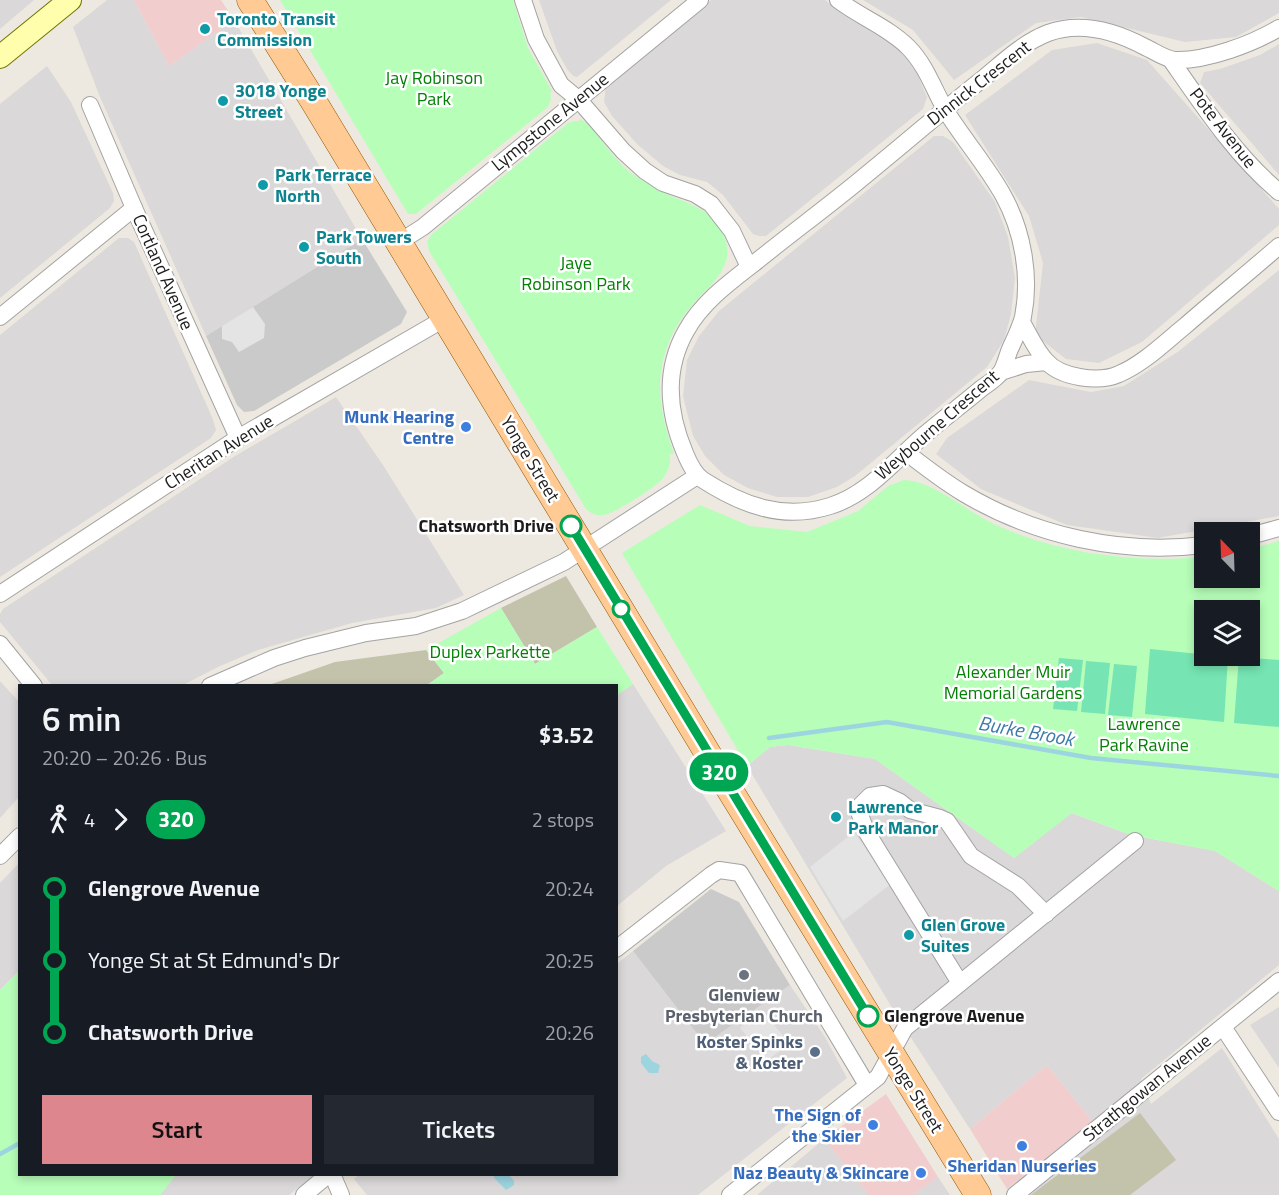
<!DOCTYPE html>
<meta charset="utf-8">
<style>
body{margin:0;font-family:"Titillium Web",sans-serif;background:#242831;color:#f1f3f6;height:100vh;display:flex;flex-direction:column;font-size:22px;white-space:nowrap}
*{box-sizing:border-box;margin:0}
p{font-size:20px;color:#9ea1a6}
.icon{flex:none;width:33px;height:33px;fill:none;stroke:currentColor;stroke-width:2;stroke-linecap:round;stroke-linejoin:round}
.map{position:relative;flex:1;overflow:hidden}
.panel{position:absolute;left:18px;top:684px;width:600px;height:492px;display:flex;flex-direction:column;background:#171b24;border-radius:0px;box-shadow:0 3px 9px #0003}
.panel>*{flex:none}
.badge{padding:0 12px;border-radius:20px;font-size:21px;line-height:39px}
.needle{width:39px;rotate:337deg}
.fabs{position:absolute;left:1194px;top:522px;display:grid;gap:12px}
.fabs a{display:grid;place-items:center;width:66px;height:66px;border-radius:0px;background:#171b24;box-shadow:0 3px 9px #0003;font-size:30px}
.map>.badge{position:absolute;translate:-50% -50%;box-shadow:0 0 0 3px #fff}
.legs{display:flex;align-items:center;gap:9px;height:66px;padding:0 24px;font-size:20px}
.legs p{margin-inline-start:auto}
.head{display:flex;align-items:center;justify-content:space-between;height:102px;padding:0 24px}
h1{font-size:33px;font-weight:600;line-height:45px}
.action{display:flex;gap:12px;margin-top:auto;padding:12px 24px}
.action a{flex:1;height:69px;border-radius:0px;background:#de868d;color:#111;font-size:24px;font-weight:600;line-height:69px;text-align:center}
.action a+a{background:#242831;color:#f1f3f6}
ul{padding:0 24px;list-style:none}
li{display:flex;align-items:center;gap:21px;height:72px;font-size:22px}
li i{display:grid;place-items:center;width:9px;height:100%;margin:0 8px;background:currentColor}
li i::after{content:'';width:15px;height:15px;margin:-8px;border:4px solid;border-radius:50%;background:#171b24}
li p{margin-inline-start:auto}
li:first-child i{background:linear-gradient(#0000 50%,currentColor 0)}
li:last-child i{background:linear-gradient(currentColor 50%,#0000 0)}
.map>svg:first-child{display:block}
.residential{fill:#dad8d8}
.commercial{fill:#f1cdce}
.religious{fill:#cacaca}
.construction{fill:#c3c2ab}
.park{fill:#b7feb9;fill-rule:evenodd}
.pitch{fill:#76e5b3}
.parking{fill:#e4e4e4}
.water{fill:#9cd5e0}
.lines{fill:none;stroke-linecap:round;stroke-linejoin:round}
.stream{stroke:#9cd5e0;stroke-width:4.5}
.minor-casing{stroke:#a3a3a3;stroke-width:18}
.secondary-casing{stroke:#707500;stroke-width:24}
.primary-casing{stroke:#935900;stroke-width:27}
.minor{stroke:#fff;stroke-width:16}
.secondary{stroke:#fffead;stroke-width:22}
.primary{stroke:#ffca94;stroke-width:26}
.line-1-casing{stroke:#fff;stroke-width:14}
.line-1{stroke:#00a651;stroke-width:9}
.culture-dot{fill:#0f9aa8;stroke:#fff;stroke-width:2}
.shop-dot{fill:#3f7fe0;stroke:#fff;stroke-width:2}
.stop-1-dot{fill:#fff;stroke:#00a651;stroke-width:3}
.worship-dot{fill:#6b7280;stroke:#fff;stroke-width:2}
.service-dot{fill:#5c6f8a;stroke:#fff;stroke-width:2}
.labels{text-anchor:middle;stroke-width:5;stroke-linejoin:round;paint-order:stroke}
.culture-label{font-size:18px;font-weight:bold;fill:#0d838f;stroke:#fff;text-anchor:start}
.park-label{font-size:18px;fill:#028105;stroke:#fff}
.street-label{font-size:18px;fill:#1c1c1c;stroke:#fff}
.shop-label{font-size:18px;font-weight:bold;fill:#366cbe;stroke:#fff;text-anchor:end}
.stop-label{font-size:18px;font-weight:bold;fill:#1c1c1c;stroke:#fff;text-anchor:end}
.worship-label{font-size:18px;font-weight:bold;fill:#5b616d;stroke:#fff}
.service-label{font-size:18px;font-weight:bold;fill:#4e5e75;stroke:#fff;text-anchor:end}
.water-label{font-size:20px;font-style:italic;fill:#3f7baa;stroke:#fff}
</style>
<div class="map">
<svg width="1279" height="1195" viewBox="0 0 1279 1195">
<rect width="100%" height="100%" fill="#eee9e0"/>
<g class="residential">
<polygon points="0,0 34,0 0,29"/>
<polygon points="107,0 134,0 169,66 234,20 362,239 206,336 100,97 73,27"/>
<polygon points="539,0 671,0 577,77 573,76 567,69 557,51"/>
<polygon points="711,0 825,0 844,15 894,46 907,58 917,74 927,97 923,109 766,236 759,236 753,234 723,195 707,182 680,175 663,166 637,144 612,116 604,102 606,85"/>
<polygon points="863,0 1279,0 1279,13 1236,37 1185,42 1081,17 1036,23 954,80 913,30"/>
<polygon points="1097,43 1147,60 1279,209 1279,225 1142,342 1099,363 1066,359 1035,335 1043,263 1029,216 965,115 1052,50"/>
<polygon points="1279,44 1279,175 1200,83 1204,72 1220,69 1260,55"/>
<polygon points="47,66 71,102 113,193 114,201 110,208 0,298 0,104"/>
<polygon points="934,136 943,136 953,142 995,202 1008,237 1015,278 1011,314 1004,340 987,367 855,476 837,487 808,497 777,497 748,488 724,475 705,456 693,436 683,396 687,360 699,336 719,311"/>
<polygon points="119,238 128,238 134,242 212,417 216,430 211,438 0,577 0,335"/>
<polygon points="1279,270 1279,516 1158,538 1067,525 981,489 936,454 947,438 1029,380 1091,392 1124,386 1179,351"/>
<polygon points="336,397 383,465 464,595 436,608 352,623 258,650 218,667 183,685 52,685 0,622 0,614 3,609 235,456"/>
<polygon points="0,681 20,703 19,797 0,818"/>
<polygon points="633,684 726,831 666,866 617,906 617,695"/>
<polygon points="788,745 875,759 1014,858 1071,813 1131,835 1215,851 1279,891 1279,965 1141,1079 1151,1104 1222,1048 1279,1139 1279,1195 1011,1195 1007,1189 1092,1121 1047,1065 970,1129 897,1016 747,766 770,747"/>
<polygon points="19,863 19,971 0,990 0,883"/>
<polygon points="633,951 705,1044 790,985 825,1037 847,1078 698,1195 367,1195 354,1179 360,1174 616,1174 617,964"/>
<polygon points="1279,1007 1279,1068 1250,1025"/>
<polygon points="824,1139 869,1195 757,1195"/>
<polygon points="313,1174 313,1176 289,1195 160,1195 176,1175"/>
<polygon points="938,1177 950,1195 913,1195"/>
</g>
<g class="commercial">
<polygon points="134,0 221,0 234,20 169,66"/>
<polygon points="1047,1065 1092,1121 1007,1189 970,1129"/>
<polygon points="886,1094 938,1177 913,1195 869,1195 824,1139"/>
</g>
<g class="religious">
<polygon points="362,239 407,312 401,324 254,411 244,412 237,405 206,336"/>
<polygon points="711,889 739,902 790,985 705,1044 633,951"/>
</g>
<g class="construction">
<polygon points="566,576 597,627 535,664 501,608"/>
<polygon points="426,650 444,673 427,685 266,686 335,662"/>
<polygon points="1140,1113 1176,1160 1130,1195 1031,1195"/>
</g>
<g class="park">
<polygon points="280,0 513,0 528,48 552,91 550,93 551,99 548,107 416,214 408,214"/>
<path d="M580,119l8,5c12,14 31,41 46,51 11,7 23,15 35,20 21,9 40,14 52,35 19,33 -8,52 -28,74 -9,11 -19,24 -24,38 -16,40 -8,73 5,112h-4c1,8 -1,16 -6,23 -6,9 -50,37 -60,38 -8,1 -12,-1 -18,-6l-157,-258 -2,-9 4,-7 137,-112 6,-2h5z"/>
<path d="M904,480c30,1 62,31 90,44 65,30 139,39 210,33v21h46v-29l29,-8v350l-64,-40 -84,-16 -59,-22 -58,45 -139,-99 -87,-14 -18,2 -23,19 -125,-213 78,-48 50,21 57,6 51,-21 30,-25zM1204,610h46v46h-46z"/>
<polygon points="501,608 535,664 597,627 633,684 617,695 616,686 427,685 444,673 426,650"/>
<polygon points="19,971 20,1174 176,1175 160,1195 0,1195 0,990"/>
</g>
<g class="pitch">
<polygon points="1150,649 1228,657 1224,722 1145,714"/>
<polygon points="1239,657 1279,660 1279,727 1234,723"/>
<polygon points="1059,658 1083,660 1077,711 1053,709"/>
<polygon points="1086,661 1110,663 1105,714 1081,712"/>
<polygon points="1114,664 1137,666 1132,717 1108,715"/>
</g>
<g class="parking">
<polygon points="253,307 265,324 264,338 239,352 232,342 222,339 222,326"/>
<polygon points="854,832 891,884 843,921 810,867"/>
<polygon points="762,1010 789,1043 767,1061 740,1028"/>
</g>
<g class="water">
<polygon points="646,1054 652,1061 660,1065 658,1073 649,1073 641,1063 641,1057"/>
<polygon points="493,1175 509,1175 514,1181 514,1185 506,1190 495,1179"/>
</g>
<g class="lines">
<g class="stream">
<polyline points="769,738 887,722 1091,758 1279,776"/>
<polyline points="0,1154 20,1143"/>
</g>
<defs>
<g id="minor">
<polyline points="523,0 536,39 561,85 578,99 623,151 645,171 663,183 695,194 711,204 732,231 749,267"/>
<path d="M838,0c22,17 50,27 70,47 18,18 26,43 38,64 18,29 41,55 57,84 20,36 28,82 20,122 -3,11 -8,21 -13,32 -3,7 -5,17 -9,23 -4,6 -13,12 -19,16 -18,15 -35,28 -53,43 -31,25 -59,63 -99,75 -47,15 -88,-1 -127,-26 -9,-6 -14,-17 -18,-27 -17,-40 -21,-83 1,-122 16,-29 45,-50 71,-70 31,-25 62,-48 93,-73 43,-35 86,-72 130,-107 21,-17 42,-38 68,-48 33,-12 67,-2 97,14 9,4 20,12 30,13 32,1 77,-16 104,-32"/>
<path d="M1171,60c32,46 65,96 108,132"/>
<polyline points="90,105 134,208 238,438"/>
<polyline points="398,243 423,227 700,0"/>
<polyline points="0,317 134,208"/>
<path d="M1022,322c7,13 14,28 24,39 15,17 53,22 73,13 24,-10 45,-31 66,-48 31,-27 63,-53 94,-80"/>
<polyline points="1001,372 1026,364 1047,362"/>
<path d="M907,453c18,14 36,28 56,40 72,43 158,62 241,52"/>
<polyline points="1250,536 1279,528"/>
<polyline points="0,594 238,438 444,319"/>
<polyline points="0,644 34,686"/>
<polyline points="210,686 274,658 305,648 366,633 416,626 462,611 564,562 697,476"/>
<polyline points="0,856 20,836"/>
<polyline points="616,949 711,875 719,870 740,873 867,1085"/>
<polyline points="960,983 866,831 859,812 860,806 870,796 883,794 900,802 910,810 940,818 947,821 971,856 1018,886 1046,914"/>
<polyline points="1223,1027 1279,1112"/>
<polyline points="332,1174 341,1195"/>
<polyline points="304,1195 329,1174"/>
<polyline points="730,1195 878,1077 905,1028 1135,841"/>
<polyline points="1015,1195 1279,981"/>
</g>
<polyline id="secondary" points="0,57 70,0"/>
<polyline id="primary" points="250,0 314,102 725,782 978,1195"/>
</defs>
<use href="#minor" class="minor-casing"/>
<use href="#secondary" class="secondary-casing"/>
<use href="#primary" class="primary-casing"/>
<use href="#minor" class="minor"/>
<use href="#secondary" class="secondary"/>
<use href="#primary" class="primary"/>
</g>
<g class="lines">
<defs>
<polyline id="line-1" points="571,526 868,1016"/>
</defs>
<use href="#line-1" class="line-1-casing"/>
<use href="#line-1" class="line-1"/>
</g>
<g class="culture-dot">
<circle cx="205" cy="29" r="6"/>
<circle cx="223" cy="101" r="6"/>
<circle cx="263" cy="185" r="6"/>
<circle cx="304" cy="247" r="6"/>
<circle cx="836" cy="817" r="6"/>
<circle cx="909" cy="935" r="6"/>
</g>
<g class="shop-dot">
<circle cx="466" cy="427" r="6"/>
<circle cx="873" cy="1125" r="6"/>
<circle cx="1022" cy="1146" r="6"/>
<circle cx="921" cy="1173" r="6"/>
</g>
<g class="stop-1-dot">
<circle cx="571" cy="526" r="10"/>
<circle cx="621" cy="609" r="8"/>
<circle cx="868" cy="1016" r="10"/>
</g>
<circle class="worship-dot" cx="744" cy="975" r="6"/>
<circle class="service-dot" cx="815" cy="1052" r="6"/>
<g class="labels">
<g class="culture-label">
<text x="217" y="25">Toronto Transit<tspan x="217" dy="21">Commission</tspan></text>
<text x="235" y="97">3018 Yonge<tspan x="235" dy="21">Street</tspan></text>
<text x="275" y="181">Park Terrace<tspan x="275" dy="21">North</tspan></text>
<text x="316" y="243">Park Towers<tspan x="316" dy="21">South</tspan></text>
<text x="848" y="813">Lawrence<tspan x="848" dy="21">Park Manor</tspan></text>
<text x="921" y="931">Glen Grove<tspan x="921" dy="21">Suites</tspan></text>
</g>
<g class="park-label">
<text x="434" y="84">Jay Robinson<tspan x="434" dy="21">Park</tspan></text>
<text x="576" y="269">Jaye<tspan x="576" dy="21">Robinson Park</tspan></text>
<text x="490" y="658">Duplex Parkette</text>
<text x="1013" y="678">Alexander Muir<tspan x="1013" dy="21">Memorial Gardens</tspan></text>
<text x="1144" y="730">Lawrence<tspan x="1144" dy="21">Park Ravine</tspan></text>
</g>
<g class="street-label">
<text transform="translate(979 83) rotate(-38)" y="6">Dinnick Crescent</text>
<text transform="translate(550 122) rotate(-39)" y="6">Lympstone Avenue</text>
<text transform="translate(1223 128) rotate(52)" y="6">Pote Avenue</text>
<text transform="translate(163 272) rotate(66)" y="6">Cortland Avenue</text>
<text transform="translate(937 425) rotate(-41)" y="6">Weybourne Crescent</text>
<text transform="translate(219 452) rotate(-32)" y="6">Cheritan Avenue</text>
<text transform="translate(530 459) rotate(59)" y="6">Yonge Street</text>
<text transform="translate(1147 1088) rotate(-39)" y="6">Strathgowan Avenue</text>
<text transform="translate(913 1090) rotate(58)" y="6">Yonge Street</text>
</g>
<g class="shop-label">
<text x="454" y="423">Munk Hearing<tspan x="454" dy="21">Centre</tspan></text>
<text x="861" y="1121">The Sign of<tspan x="861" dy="21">the Skier</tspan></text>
<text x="1022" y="1172" text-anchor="middle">Sheridan Nurseries</text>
<text x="909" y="1179">Naz Beauty &amp; Skincare</text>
</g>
<g class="stop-label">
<text x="554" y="532">Chatsworth Drive</text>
<text x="884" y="1022" text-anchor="start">Glengrove Avenue</text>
</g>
<g class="worship-label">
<text x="744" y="1001">Glenview<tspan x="744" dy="21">Presbyterian Church</tspan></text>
</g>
<g class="service-label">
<text x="803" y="1048">Koster Spinks<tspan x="803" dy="21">&amp; Koster</tspan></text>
</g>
<g class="water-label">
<text transform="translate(1026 731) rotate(10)" y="7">Burke Brook</text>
</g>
</g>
</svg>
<div class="fabs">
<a><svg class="needle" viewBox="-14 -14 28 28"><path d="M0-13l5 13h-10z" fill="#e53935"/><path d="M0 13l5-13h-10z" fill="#9ea1a6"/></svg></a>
<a><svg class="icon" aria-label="layers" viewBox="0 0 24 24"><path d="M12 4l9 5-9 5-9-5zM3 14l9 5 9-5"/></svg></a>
</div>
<b class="badge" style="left:719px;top:772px;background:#00a651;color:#fff">320</b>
<section class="panel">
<div class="head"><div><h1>6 min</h1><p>20:20 – 20:26 · Bus</p></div><b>$3.52</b></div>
<div class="legs"><svg class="icon" aria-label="walk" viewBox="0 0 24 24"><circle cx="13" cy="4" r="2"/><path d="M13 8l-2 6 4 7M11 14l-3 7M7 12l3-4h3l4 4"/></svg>4<svg class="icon" aria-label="forward" viewBox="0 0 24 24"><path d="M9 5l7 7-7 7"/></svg><b class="badge" style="background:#00a651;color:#fff">320</b><p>2 stops</p></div>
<ul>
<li><i style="color:#00a651"></i><b>Glengrove Avenue</b><p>20:24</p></li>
<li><i style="color:#00a651"></i><span>Yonge St at St Edmund's Dr</span><p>20:25</p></li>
<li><i style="color:#00a651"></i><b>Chatsworth Drive</b><p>20:26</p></li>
</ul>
<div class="action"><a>Start</a><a>Tickets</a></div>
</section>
</div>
